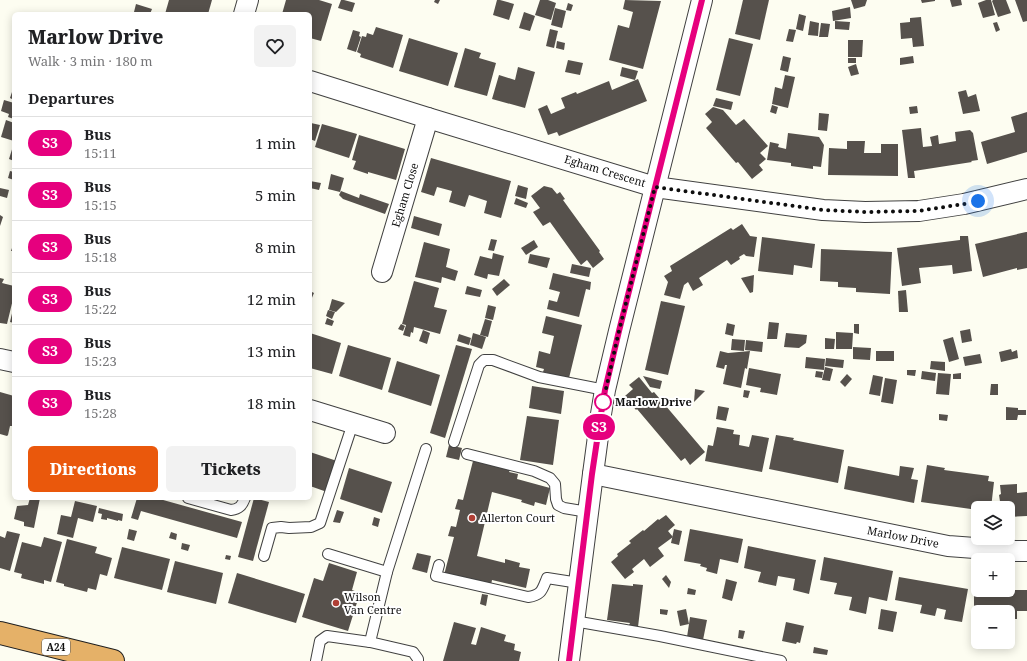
<!DOCTYPE html>
<meta charset="utf-8">
<style>
body{margin:0;font-family:"Noto Serif",serif;background:#f2f2f2;color:#202124;height:100vh;display:flex;flex-direction:column;font-size:15px;white-space:nowrap}
*{box-sizing:border-box;margin:0}
p{font-size:13px;color:#757577}
.icon{flex:none;width:22px;height:22px;fill:none;stroke:currentColor;stroke-width:2;stroke-linecap:round;stroke-linejoin:round}
.map{position:relative;flex:1;overflow:hidden}
.panel{position:absolute;left:12px;top:12px;width:300px;height:488px;display:flex;flex-direction:column;background:#fff;border-radius:6px;box-shadow:0 2px 10px #0003}
.panel>*{flex:none}
.badge{padding:0 8px;border-radius:13px;font-size:14px;line-height:26px}
.fabs{position:absolute;left:971px;top:501px;display:grid;gap:8px}
.fabs a{display:grid;place-items:center;width:44px;height:44px;border-radius:6px;background:#fff;box-shadow:0 2px 10px #0003;font-size:20px}
.you{position:absolute;width:20px;height:20px;margin:-10px;border:3px solid #fff;border-radius:50%;background:#1a73e8;box-shadow:0 0 0 6px #1a73e833}
.map>.badge{position:absolute;translate:-50% -50%;box-shadow:0 0 0 2px #fff}
h2{padding:0 16px;font-size:15px;line-height:36px}
.round{display:grid;place-items:center;flex:none;width:42px;height:42px;border-radius:6px;background:#f2f2f2}
.overview{display:flex;align-items:center;justify-content:space-between;height:68px;padding:0 16px}
h1{font-size:19px;font-weight:800;line-height:30px}
.action{display:flex;gap:8px;margin-top:auto;padding:8px 16px}
.action a{flex:1;height:46px;border-radius:6px;background:#ea580c;color:#fff;font-size:16px;font-weight:800;line-height:46px;text-align:center}
.action a+a{background:#f2f2f2;color:#202124}
ul{padding:0;list-style:none}
li{display:flex;align-items:center;gap:12px;height:52px;padding:0 16px;border-top:1px solid #e0e0e0}
li div{flex:1}
li b{display:block;font-size:15px}
li em{font-style:normal}
li .badge{min-width:44px;font-weight:700;text-align:center}
.map>svg:first-child{display:block}
.building{fill:#56514c}
.lines{fill:none;stroke-linecap:round;stroke-linejoin:round}
.lane-casing{stroke:#414141;stroke-width:12}
.street-casing{stroke:#414141;stroke-width:22}
.highway-casing{stroke:#1f1f1f;stroke-width:24}
.lane{stroke:#fff;stroke-width:10}
.street{stroke:#fff;stroke-width:20}
.highway{stroke:#e5b168;stroke-width:22}
.line-casing{stroke:#fff;stroke-width:9}
.line{stroke:#e6007e;stroke-width:6}
.walk{stroke:#0e0e0e;stroke-width:4;stroke-dasharray:0 7.2}
.stop-dot{fill:#fff;stroke:#e6007e;stroke-width:2}
.poi-dot{fill:#b03f35;stroke:#fff;stroke-width:1.5}
.labels{text-anchor:middle;stroke-width:4;stroke-linejoin:round;paint-order:stroke}
.shield{fill:#fff;stroke:#565656;stroke-width:1}
.shield-label{font-size:10px;font-weight:bold;fill:#0e0e0e}
.street-label{font-size:11px;fill:#0e0e0e;stroke:#fff}
.stop-label{font-size:11px;font-weight:bold;fill:#0e0e0e;stroke:#fff;text-anchor:start}
.poi-label{font-size:11px;fill:#0e0e0e;stroke:#fff;text-anchor:start}
</style>
<div class="map">
<svg width="1027" height="661" viewBox="0 0 1027 661">
<rect width="100%" height="100%" fill="#fdfdf1"/>
<g class="building">
<polygon points="169,0 212,0 208,14 165,14"/>
<polygon points="286,0 319,0 332,4 321,41 310,38 310,14 282,14"/>
<polygon points="341,0 344,0 355,3 352,12 338,8"/>
<polygon points="435,0 440,0 438,4 434,2"/>
<polygon points="497,0 500,0 514,4 509,20 493,15"/>
<polygon points="540,0 548,0 556,3 551,20 535,15"/>
<polygon points="625,0 661,1 643,69 609,60 618,25 629,28 633,12 623,9"/>
<polygon points="743,0 769,0 760,40 735,34"/>
<polygon points="851,0 867,0 865,6 854,9"/>
<polygon points="921,0 935,0 935,1 922,3"/>
<polygon points="950,0 961,0 962,5 952,7"/>
<polygon points="986,0 991,0 995,15 983,18 978,3"/>
<polygon points="993,0 1006,0 1011,13 998,17 992,1"/>
<polygon points="1015,0 1027,0 1027,21 1023,22"/>
<polygon points="568,3 573,5 571,11 566,10"/>
<polygon points="136,4 152,9 150,14 142,14 134,12"/>
<polygon points="850,7 851,18 833,21 832,11"/>
<polygon points="555,8 566,11 562,28 551,25"/>
<polygon points="524,12 535,16 530,31 519,28"/>
<polygon points="799,14 806,16 803,31 796,29"/>
<polygon points="921,17 924,46 913,47 912,38 901,39 900,23 910,22 910,18"/>
<polygon points="810,21 819,23 818,36 808,35"/>
<polygon points="835,21 850,22 849,30 835,29"/>
<polygon points="997,22 1000,30 996,32 993,23"/>
<polygon points="821,23 830,24 828,37 819,37"/>
<polygon points="376,27 403,35 393,68 360,57 361,54 357,52 362,36 366,37 367,33 373,35"/>
<polygon points="550,29 558,31 554,48 546,46"/>
<polygon points="789,29 796,30 793,42 786,41"/>
<polygon points="353,30 360,32 359,36 361,37 356,52 347,49"/>
<polygon points="409,38 458,53 448,86 399,71"/>
<polygon points="729,38 753,44 740,96 716,90"/>
<polygon points="848,40 863,40 862,57 848,57"/>
<polygon points="557,41 565,43 564,50 556,48"/>
<polygon points="465,48 481,53 479,58 496,63 487,96 454,87"/>
<polygon points="783,56 791,58 788,72 780,70"/>
<polygon points="913,56 914,63 900,65 900,58"/>
<rect x="848" y="58" width="8" height="5"/>
<polygon points="568,60 583,63 580,75 565,72"/>
<polygon points="856,64 859,74 851,76 848,67"/>
<polygon points="518,67 535,72 525,108 492,99 499,75 515,80"/>
<polygon points="622,67 638,71 635,80 620,76"/>
<polygon points="785,75 795,77 788,108 772,104 775,87 782,89"/>
<polygon points="638,79 647,101 559,136 557,132 548,135 538,109 547,105 551,114 565,108 561,98 576,92 577,94 609,81 612,90"/>
<polygon points="14,86 14,100 10,98"/>
<polygon points="966,90 968,97 976,94 980,111 963,114 958,92"/>
<polygon points="716,98 733,102 731,110 713,106"/>
<polygon points="4,100 14,103 14,119 8,117 9,114 1,111"/>
<polygon points="772,105 778,107 776,114 770,112"/>
<polygon points="917,106 918,113 910,114 909,107"/>
<polygon points="713,107 723,110 736,125 744,119 768,146 760,153 766,159 759,165 763,170 752,179 738,162 736,163 706,128 712,122 705,114"/>
<polygon points="1027,112 1027,152 987,164 981,142 1015,132 1011,117"/>
<polygon points="819,113 829,114 827,131 818,130"/>
<polygon points="6,120 14,123 14,141 1,137"/>
<polygon points="311,123 320,125 315,141 310,139"/>
<polygon points="322,124 357,134 349,158 315,147"/>
<polygon points="921,128 923,147 932,146 930,137 938,135 939,144 956,141 955,132 970,130 973,133 978,160 971,161 972,162 914,171 915,178 908,178 902,130"/>
<polygon points="788,133 819,137 824,145 821,167 813,166 813,169 791,166 791,163 767,160 770,142 779,144 778,147 786,149"/>
<polygon points="359,135 405,149 396,180 368,172 368,174 353,169 356,161 352,160"/>
<polygon points="847,141 865,141 864,153 881,153 881,144 898,144 898,176 828,175 829,148 847,149"/>
<polygon points="14,143 14,161 9,159"/>
<polygon points="431,158 511,181 501,218 484,213 487,201 469,195 465,207 449,202 452,191 437,187 434,196 421,192"/>
<polygon points="10,171 14,172 14,180 8,178"/>
<polygon points="331,174 344,178 340,192 328,189"/>
<polygon points="310,181 321,183 319,190 310,188"/>
<polygon points="518,185 528,188 526,199 515,196"/>
<polygon points="544,186 552,188 557,194 560,192 565,199 563,200 600,251 599,252 604,259 593,268 587,260 581,265 550,222 543,226 533,212 540,208 531,196"/>
<polygon points="0,188 9,190 7,198 0,196"/>
<polygon points="341,191 359,198 360,194 389,204 385,214 343,199 339,195"/>
<polygon points="516,198 528,203 526,208 514,204"/>
<polygon points="0,215 3,217 0,226"/>
<polygon points="414,216 442,224 439,236 411,228"/>
<polygon points="742,224 750,236 757,237 754,257 746,256 744,254 739,257 740,259 731,265 727,260 699,278 703,285 693,291 688,282 684,285 680,299 664,295 668,282 664,276 672,271 670,266 731,228 733,230"/>
<polygon points="1026,232 1027,232 1027,268 1017,270 1017,268 983,277 975,244"/>
<polygon points="960,236 968,236 972,271 953,274 952,265 919,268 921,283 902,286 897,248 960,240"/>
<polygon points="762,237 815,244 812,268 794,265 793,275 758,271"/>
<polygon points="491,239 497,240 494,251 488,250"/>
<polygon points="534,240 538,247 526,255 521,248"/>
<polygon points="14,242 14,251 11,251"/>
<polygon points="424,242 450,249 446,267 458,271 455,281 442,277 441,283 415,277"/>
<polygon points="821,249 892,252 890,294 856,292 856,288 838,287 838,282 820,281"/>
<polygon points="493,253 504,256 499,276 488,274 487,279 474,275 480,256 492,259"/>
<polygon points="530,254 550,258 547,268 528,263"/>
<polygon points="572,264 591,268 589,277 570,273"/>
<polygon points="553,273 591,282 590,290 586,289 579,317 547,309 549,300 557,302 560,292 549,289"/>
<polygon points="754,275 753,292 750,293 741,278"/>
<polygon points="0,278 4,279 2,283 14,286 14,295 7,324 0,323"/>
<polygon points="504,279 510,285 497,296 492,289"/>
<polygon points="414,281 439,288 434,307 447,310 440,334 414,327 413,333 411,332 410,337 403,335 406,325 402,324"/>
<polygon points="467,286 482,290 480,297 465,294"/>
<polygon points="906,290 908,312 899,312 898,291"/>
<polygon points="310,291 314,293 311,300 310,300"/>
<polygon points="332,299 345,303 336,312 329,310"/>
<polygon points="661,301 685,306 668,375 645,370"/>
<polygon points="488,305 496,307 493,320 485,318"/>
<polygon points="13,309 14,309 14,323 10,322"/>
<polygon points="328,310 335,312 332,319 326,316"/>
<polygon points="546,316 582,325 569,378 543,372 544,369 536,367 539,351 550,354 554,336 542,333"/>
<polygon points="327,318 334,321 332,326 325,324"/>
<polygon points="485,319 492,321 488,337 480,335"/>
<polygon points="769,322 779,323 777,339 767,339"/>
<polygon points="727,323 735,325 733,336 725,334"/>
<polygon points="401,324 405,326 403,331 398,329"/>
<polygon points="854,324 859,324 859,334 854,333"/>
<polygon points="970,329 972,341 962,343 960,331"/>
<polygon points="423,330 430,333 427,344 419,341"/>
<polygon points="836,332 853,333 852,349 836,349"/>
<polygon points="310,333 341,343 332,374 310,368"/>
<polygon points="473,333 486,337 482,349 470,345"/>
<polygon points="786,333 807,335 806,343 799,348 784,347"/>
<polygon points="459,334 471,338 469,345 457,341"/>
<polygon points="953,337 959,359 949,362 943,340"/>
<polygon points="825,338 835,339 834,349 825,349"/>
<polygon points="732,339 745,340 744,351 731,350"/>
<polygon points="746,340 763,342 762,352 745,350"/>
<polygon points="348,345 391,358 382,390 339,376"/>
<polygon points="456,345 472,349 445,438 430,433"/>
<polygon points="853,347 871,348 870,360 853,359"/>
<polygon points="1011,349 1012,352 1017,350 1018,358 1001,362 999,352"/>
<polygon points="720,351 728,353 750,351 747,369 745,368 741,388 723,384 727,365 725,365 724,369 716,367"/>
<rect x="876" y="351" width="18" height="10"/>
<polygon points="980,354 982,363 965,366 963,357"/>
<polygon points="806,357 825,359 824,370 805,368"/>
<polygon points="826,358 844,360 843,368 825,366"/>
<polygon points="397,361 440,375 431,406 388,392"/>
<polygon points="931,361 945,362 945,371 930,369"/>
<polygon points="825,367 833,369 830,381 822,380"/>
<polygon points="749,368 781,374 777,395 760,392 761,388 746,385"/>
<polygon points="907,370 916,370 915,376 907,375"/>
<polygon points="816,371 823,372 822,378 815,377"/>
<polygon points="922,371 936,373 935,381 921,379"/>
<polygon points="938,373 951,374 949,395 936,394"/>
<polygon points="961,373 961,379 953,379 953,374"/>
<polygon points="847,374 852,379 845,387 840,382"/>
<polygon points="873,375 883,377 880,396 869,394"/>
<polygon points="643,376 662,381 660,389 650,387"/>
<polygon points="639,377 652,393 654,392 705,452 690,465 685,458 681,461 637,409 636,410 625,396 633,389 629,385"/>
<polygon points="885,378 897,380 893,404 881,402"/>
<polygon points="991,384 998,384 998,395 990,395"/>
<polygon points="532,386 564,391 561,414 529,408"/>
<polygon points="695,389 705,391 694,402"/>
<polygon points="744,390 750,391 748,398 743,397"/>
<polygon points="0,392 14,396 14,426 10,426 8,435 7,436 0,434"/>
<polygon points="718,406 729,408 726,421 716,419"/>
<polygon points="1006,407 1018,408 1018,410 1026,410 1026,415 1018,415 1017,420 1006,420"/>
<polygon points="939,414 948,415 947,421 939,420"/>
<polygon points="527,416 559,420 553,465 520,460"/>
<polygon points="717,427 734,430 733,434 740,435 739,445 749,447 752,435 769,438 762,472 705,461 708,445 713,446"/>
<polygon points="776,435 794,438 793,440 844,450 838,483 769,469"/>
<polygon points="449,445 462,448 459,460 446,457"/>
<polygon points="310,452 337,461 327,492 310,486"/>
<polygon points="473,461 510,470 509,472 518,474 517,479 550,488 546,505 535,502 534,506 521,502 522,500 492,492 477,556 505,563 505,559 520,563 519,567 530,569 526,588 492,580 491,585 444,575 454,537 448,536 451,526 456,527 460,510 455,509 458,499 463,500"/>
<polygon points="927,465 945,468 944,470 989,476 988,481 994,482 991,508 978,508 978,510 921,502"/>
<polygon points="848,466 899,476 900,466 914,468 911,479 918,480 914,503 844,489"/>
<polygon points="349,468 392,482 382,513 340,499"/>
<polygon points="1017,484 1017,493 1027,492 1027,516 1008,517 1008,508 1001,508 999,495 1001,494 1000,485"/>
<polygon points="30,498 40,498 34,528 24,526 24,522 14,519 17,506 28,505"/>
<polygon points="137,498 156,498 242,522 237,538 141,511 138,520 131,518"/>
<polygon points="254,498 269,502 253,561 238,557"/>
<polygon points="75,501 97,506 93,522 78,518 73,538 57,534 61,515 71,517"/>
<polygon points="99,508 123,514 122,521 118,520 118,521 107,518 107,520 101,519 102,514 98,513"/>
<polygon points="337,510 344,512 340,523 333,522"/>
<polygon points="666,515 675,525 668,531 673,537 658,548 664,556 650,567 644,559 632,569 634,572 625,579 611,562 618,556 617,554 631,543 629,541 643,530 644,531 658,519 659,520"/>
<polygon points="374,517 380,519 378,527 372,525"/>
<polygon points="129,529 137,531 134,541 127,539"/>
<polygon points="674,529 682,531 679,545 671,543"/>
<polygon points="690,529 743,539 738,563 720,559 717,574 706,571 707,568 700,566 701,564 684,561"/>
<polygon points="7,531 20,534 10,571 0,568 0,536 5,538"/>
<polygon points="171,532 177,534 176,540 169,538"/>
<polygon points="44,537 62,542 51,582 44,580 44,584 21,578 22,574 14,572 22,542 41,547"/>
<polygon points="67,539 97,547 95,553 112,558 107,576 100,574 96,590 88,588 87,592 64,586 64,584 56,582"/>
<polygon points="182,543 190,545 188,551 181,549"/>
<polygon points="748,546 816,560 809,594 793,590 795,579 778,576 776,586 758,582 761,572 744,568"/>
<polygon points="122,547 170,559 162,590 114,578"/>
<polygon points="417,553 431,556 427,573 412,569"/>
<polygon points="226,555 231,556 230,560 225,559"/>
<polygon points="824,557 893,571 887,601 869,597 866,614 849,610 852,597 834,594 837,583 820,580"/>
<polygon points="175,561 223,573 216,604 167,592"/>
<polygon points="329,563 357,572 352,590 360,593 348,631 302,617 314,578 323,581"/>
<polygon points="237,573 305,594 296,623 228,603"/>
<polygon points="666,575 671,582 669,588 662,579"/>
<polygon points="899,577 968,589 962,622 944,619 946,610 937,608 935,616 920,613 922,605 895,600"/>
<polygon points="726,579 737,582 732,601 722,598"/>
<polygon points="612,584 633,586 633,584 643,585 638,627 629,625 630,623 607,620"/>
<polygon points="688,588 696,590 695,595 687,594"/>
<polygon points="974,589 978,589 978,590 1027,590 1027,611 1017,611 1017,619 1008,619 1008,612 978,612 978,620 974,620"/>
<polygon points="482,594 488,595 486,606 480,604"/>
<polygon points="660,609 668,610 667,615 660,614"/>
<polygon points="686,609 689,624 690,617 707,620 703,640 687,637 689,624 680,626 677,611"/>
<polygon points="881,609 897,612 893,632 878,629"/>
<polygon points="454,622 476,628 471,644 476,645 481,627 506,635 504,641 515,644 514,650 521,652 519,661 443,661"/>
<polygon points="786,622 804,626 800,643 797,642 796,644 782,641"/>
<polygon points="739,630 745,631 743,639 738,638"/>
<polygon points="814,647 828,650 827,655 813,653"/>
</g>
<g class="lines">
<defs>
<g id="lane">
<polyline points="454,442 479,365 484,360 493,360 539,377 605,390"/>
<polyline points="467,454 534,471 550,478 555,484 556,499 558,505 564,508 588,512"/>
<path d="M188,498l43,12c8,-1 11,-4 14,-12"/>
<polyline points="328,554 387,572"/>
<polyline points="264,556 272,528 281,527 289,528 311,527 320,523 353,423"/>
<path d="M439,565l-3,11 92,21c14,-2 14,-7 19,-19l32,5"/>
<polyline points="574,621 660,636 781,661"/>
<polyline points="316,661 320,641 327,636 370,642"/>
<polyline points="418,661 418,659 413,652 370,642 387,572 426,449"/>
</g>
<g id="street">
<polyline points="244,14 248,0"/>
<polyline points="310,81 428,118 655,187 823,210 865,212 919,211 964,204 1027,189"/>
<polyline points="382,272 428,118"/>
<polyline points="0,359 14,362"/>
<polyline points="310,410 385,433"/>
<polyline points="593,474 948,546 1015,551 1027,551"/>
<polyline points="569,661 593,474 601,414 605,390 619,331 702,0"/>
</g>
<polyline id="highway" points="0,633 113,661"/>
</defs>
<use href="#lane" class="lane-casing"/>
<use href="#street" class="street-casing"/>
<use href="#highway" class="highway-casing"/>
<use href="#lane" class="lane"/>
<use href="#street" class="street"/>
<use href="#highway" class="highway"/>
</g>
<g class="lines">
<defs>
<polyline id="line" points="569,661 592,474 601,414 605,390 619,331 702,0"/>
</defs>
<use href="#line" class="line-casing"/>
<use href="#line" class="line"/>
<polyline class="walk" points="603,402 619,331 655,187 823,210 865,212 918,211 964,204 978,201"/>
</g>
<circle class="stop-dot" cx="603" cy="402" r="8"/>
<g class="poi-dot">
<circle cx="472" cy="518" r="4"/>
<circle cx="336" cy="603" r="4"/>
</g>
<g class="labels">
<rect class="shield" x="42" y="639" width="28" height="16" rx="3"/>
<g class="shield-label">
<text x="56" y="651">A24</text>
</g>
<g class="street-label">
<text transform="translate(605 171) rotate(17)" y="4">Egham Crescent</text>
<text transform="translate(405 195) rotate(-73)" y="4">Egham Close</text>
<text transform="translate(903 537) rotate(11)" y="4">Marlow Drive</text>
</g>
<g class="stop-label">
<text x="615" y="406">Marlow Drive</text>
</g>
<g class="poi-label">
<text x="480" y="522">Allerton Court</text>
<text x="344" y="601">Wilson<tspan x="344" dy="13">Van Centre</tspan></text>
</g>
</g>
</svg>
<div class="fabs">
<a><svg class="icon" aria-label="layers" viewBox="0 0 24 24"><path d="M12 4l9 5-9 5-9-5zM3 14l9 5 9-5"/></svg></a>
<a>+</a>
<a>−</a>
</div>
<div class="you" style="left:978px;top:201px"></div>
<b class="badge" style="left:599px;top:427px;background:#e6007e;color:#fff">S3</b>
<section class="panel">
<div class="overview"><div><h1>Marlow Drive</h1><p>Walk · 3 min · 180 m</p></div><a class="round"><svg class="icon" aria-label="heart" viewBox="0 0 24 24"><path d="M12 20l-8-8c-3-5 5-10 8-4 3-6 11-1 8 4z"/></svg></a></div>
<h2>Departures</h2>
<ul>
<li><span class="badge" style="background:#e6007e;color:#fff">S3</span><div><b>Bus</b><p>15:11</p></div><em>1 min</em></li>
<li><span class="badge" style="background:#e6007e;color:#fff">S3</span><div><b>Bus</b><p>15:15</p></div><em>5 min</em></li>
<li><span class="badge" style="background:#e6007e;color:#fff">S3</span><div><b>Bus</b><p>15:18</p></div><em>8 min</em></li>
<li><span class="badge" style="background:#e6007e;color:#fff">S3</span><div><b>Bus</b><p>15:22</p></div><em>12 min</em></li>
<li><span class="badge" style="background:#e6007e;color:#fff">S3</span><div><b>Bus</b><p>15:23</p></div><em>13 min</em></li>
<li><span class="badge" style="background:#e6007e;color:#fff">S3</span><div><b>Bus</b><p>15:28</p></div><em>18 min</em></li>
</ul>
<div class="action"><a>Directions</a><a>Tickets</a></div>
</section>
</div>
